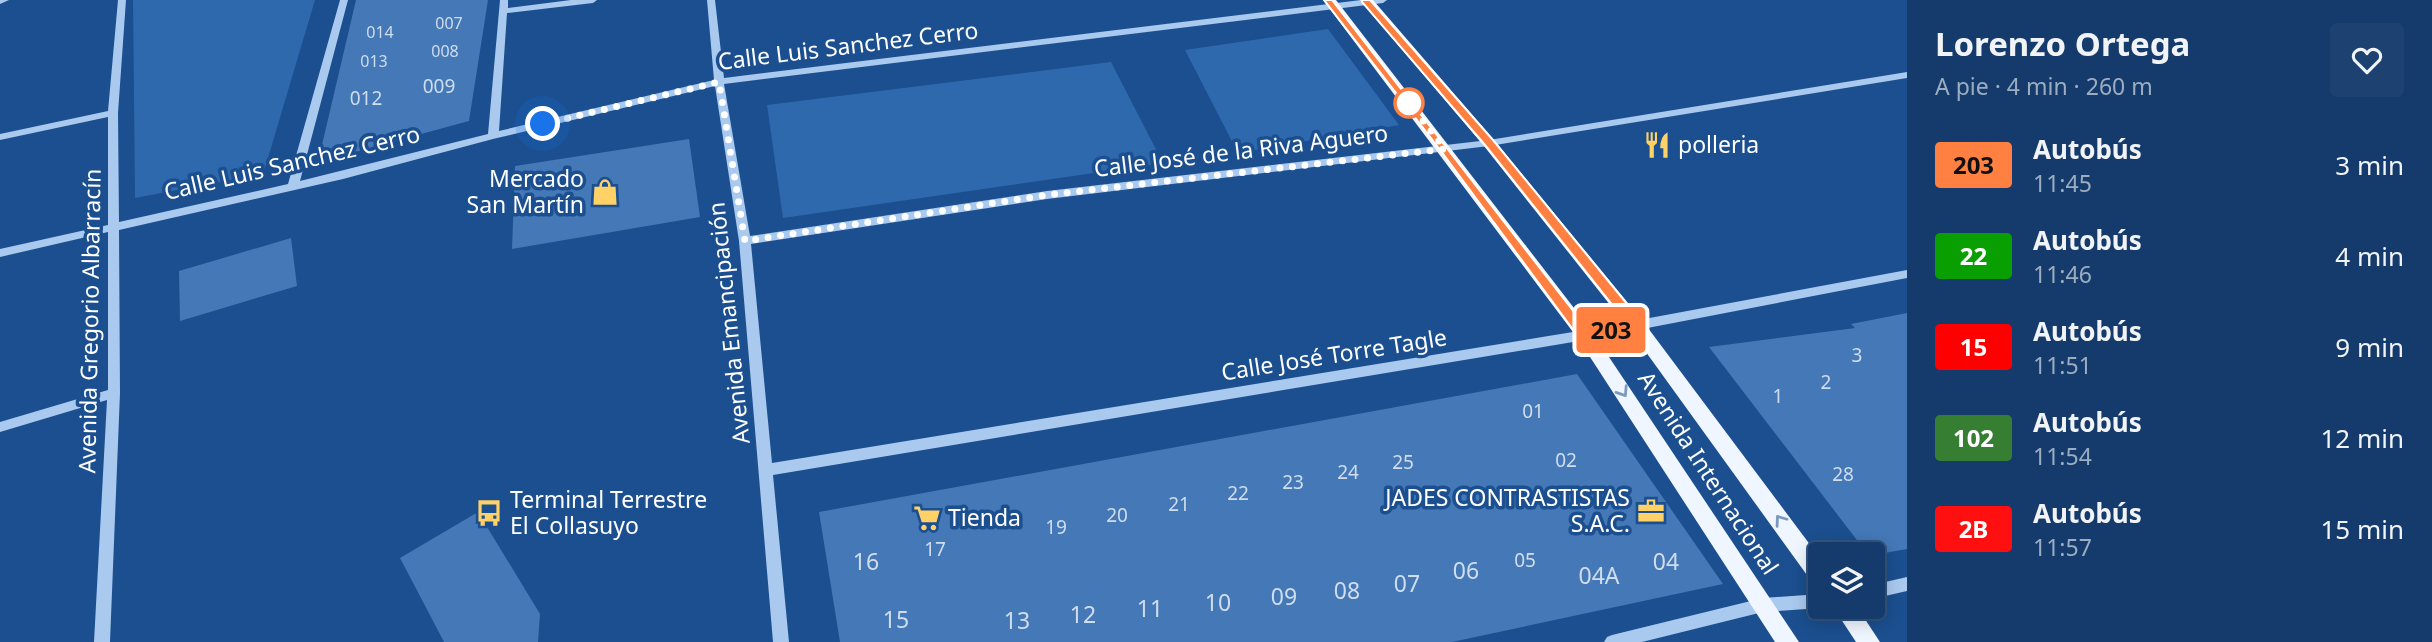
<!DOCTYPE html>
<html lang="es">
<meta charset="utf-8">
<style>
body{margin:0;font-family:"Noto Sans",sans-serif;background:#1d4271;color:#f1f3f6;height:100vh;display:flex;flex-direction:column;font-size:26px;white-space:nowrap}
*{box-sizing:border-box;margin:0}
p{font-size:23px;color:#9dadc1}
.icon{flex:none;width:38px;height:38px;fill:none;stroke:currentColor;stroke-width:2;stroke-linecap:round;stroke-linejoin:round}
.map{position:relative;flex:1;overflow:hidden}
.sheet{display:flex;flex-direction:column;background:#143b6b;width:525px}
.sheet>*{flex:none}
.badge{padding:0 14px;border-radius:5px;font-size:24px;line-height:46px}
.fabs{position:absolute;left:1808px;top:542px;display:grid;gap:14px}
.fabs a{display:grid;place-items:center;width:77px;height:77px;border-radius:7px;background:#143b6b;box-shadow:0 4px 18px #0003,0 0 0 2px #33557e;font-size:35px}
.you{position:absolute;width:35px;height:35px;margin:-18px;border:5px solid #fff;border-radius:50%;background:#1a73e8;box-shadow:0 0 0 10px #1a73e833}
.map>.badge{position:absolute;translate:-50% -50%;box-shadow:0 0 0 4px #fff}
.round{display:grid;place-items:center;flex:none;width:74px;height:74px;border-radius:7px;background:#1d4271}
.overview{display:flex;align-items:center;justify-content:space-between;height:119px;padding:0 28px}
h1{font-size:33px;font-weight:700;line-height:52px}
ul{padding:0;list-style:none}
li{display:flex;align-items:center;gap:21px;height:91px;padding:0 28px}
li div{flex:1}
li b{display:block;font-size:26px}
li em{font-style:normal}
li .badge{min-width:77px;font-weight:700;text-align:center}
main{display:flex;flex:1;min-height:0}
.map>svg:first-child{display:block}
.green{fill:#2e69ad}
.building{fill:#4478b7}
.lines{fill:none;stroke-linecap:round;stroke-linejoin:round}
.minor{fill:#a9c9ee;fill-rule:evenodd}
.major{fill:#f0f6ff;fill-rule:evenodd}
.oneway{stroke:#7b9ac1}
.line{fill:#ff8040;stroke:#fff;stroke-width:2}
.walk{stroke:#fff;stroke-width:7;stroke-dasharray:0 12.6}
.stop-dot{fill:#fff;stroke:#ff8040;stroke-width:3.5}
.labels{text-anchor:middle;stroke-width:7;stroke-linejoin:round;paint-order:stroke}
.far-number-label{font-size:16px;fill:#d0dded}
.number-label{font-size:19px;fill:#d0dded}
.street-label{font-size:23px;fill:#fff;stroke:#1b4f8f}
.poi-label{font-size:23px;fill:#fff;stroke:#1b4f8f;text-anchor:start}
.near-number-label{font-size:23px;fill:#d0dded}
</style>
<main>
<div class="map">
<svg width="1907" height="642" viewBox="0 0 1907 642">
<rect width="100%" height="100%" fill="#1b4f8f"/>
<g class="green">
<polygon points="133,0 315,0 265,168 251,176 135,198"/>
<polygon points="1328,29 1399,125 1238,153 1185,50"/>
<polygon points="1111,62 1163,163 783,218 767,105"/>
</g>
<g class="building">
<polygon points="356,0 488,0 469,121 318,162"/>
<polygon points="689,139 700,217 512,249 515,166"/>
<polygon points="291,238 297,286 180,321 179,271"/>
<polygon points="1907,313 1907,549 1879,554 1863,548 1709,347 1855,328 1851,324"/>
<polygon points="1577,374 1723,584 1452,642 840,642 819,512"/>
<polygon points="478,512 540,614 538,642 444,642 400,558"/>
</g>
<g class="lines">
<g class="minor">
<polygon points="0,0 9,0 0,4"/>
<polygon points="118,0 126,0 118,113 119,222 288,184 340,0 348,0 300,181 488,134 500,0 508,0 508,8 571,0 597,0 593,3 507,13 499,131 714,80 707,0 715,0 724,78 1361,0 1387,0 1383,3 724,84 750,236 1047,191 1489,140 1907,72 1907,78 1489,146 1047,199 751,244 772,463 1585,330 1907,270 1907,278 1585,340 773,475 789,642 773,642 739,241 715,86 493,139 343,179 119,230 120,393 110,642 94,642 107,400 0,432 0,422 108,390 108,232 0,257 0,249 108,225 108,117 0,140 0,134 108,111"/>
<polygon points="1907,577 1907,591 1872,599 1872,585"/>
<polygon points="1820,594 1820,607 1822,607 1820,608 1763,612 1642,642 1604,642 1607,637 1612,635 1763,598"/>
</g>
<g class="major">
<polygon points="1323,0 1336,0 1591,330 1799,642 1775,642 1579,340"/>
<polygon points="1360,0 1373,0 1494,140 1642,320 1820,558 1820,585 1812,582 1630,330 1484,146"/>
<polygon points="1833,607 1857,607 1880,642 1856,642"/>
</g>
</g>
<defs><path id="oneway-chevron" d="M-2-3.5L2.5 0L-2 3.5" fill="none" stroke-width="1.6" stroke-linecap="round" stroke-linejoin="round" transform="scale(1.75)"/></defs>
<g class="oneway">
<use href="#oneway-chevron" transform="translate(1623 392) rotate(57)"/>
<use href="#oneway-chevron" transform="translate(1780 520) rotate(-126)"/>
</g>
<polygon class="line" points="1324,0 1332,0 1588,330 1626,322 1485,145 1362,2 1362,0 1370,0 1493,140 1641,321 1641,329 1585,341 1580,339 1441,151"/>
<g class="lines">
<polyline class="walk" points="543,124 719,82 745,241 1047,195 1445,149 1409,103"/>
</g>
<defs>
<symbol id="restaurant-bare" viewBox="-9 -9 18 18"><path d="M-5-6h1v4h1v-4h1v4h1v-4h1v5L-1.5 .5V6h-2V.5L-5-1ZM5-6V6H3V1.5H1.5Q1.5-4 5-6Z" fill="#ffd166" stroke="#1b4f8f" stroke-width="2.5" paint-order="stroke"/></symbol>
<symbol id="shop-bare" viewBox="-9 -9 18 18"><path d="M-5-2.5h2.3a2.7 3.5 0 0 1 5.4 0H5L5.5 6h-11ZM-1.5-2.5h3a1.5 2.3 0 0 0-3 0Z" fill="#ffd166" stroke="#1b4f8f" stroke-width="2.5" paint-order="stroke"/></symbol>
<symbol id="office-bare" viewBox="-9 -9 18 18"><path d="M-6-3h4V-5.5h4V-3h4V5H-6ZM-1-4.5V-3h2v-1.5ZM-6 0V1H6V0Z" fill="#ffd166" stroke="#1b4f8f" stroke-width="2.5" paint-order="stroke"/></symbol>
<symbol id="bus-bare" viewBox="-9 -9 18 18"><path d="M-5-6H5V4H4V6H2V4H-2V6H-4V4H-5ZM-3.5-4V0h7V-4ZM-3.5 1.2v1.5H-2V1.2ZM2 1.2v1.5H3.5V1.2Z" fill="#ffd166" stroke="#1b4f8f" stroke-width="2.5" paint-order="stroke"/></symbol>
<symbol id="supermarket-bare" viewBox="-9 -9 18 18"><path d="M-6-5.5h2.5l.6 2H6L4.5 2H-2.5L-4.4-4H-6ZM-1.5 3.2a1.3 1.3 0 1 0 .1 0ZM3 3.2a1.3 1.3 0 1 0 .1 0Z" fill="#ffd166" stroke="#1b4f8f" stroke-width="2.5" paint-order="stroke"/></symbol>
</defs>
<g fill-rule="evenodd">
<use href="#restaurant-bare" x="1638" y="126" width="38" height="38"/>
<use href="#shop-bare" x="586" y="173" width="38" height="38"/>
<use href="#office-bare" x="1632" y="492" width="38" height="38"/>
<use href="#bus-bare" x="470" y="494" width="38" height="38"/>
<use href="#supermarket-bare" x="908" y="499" width="38" height="38"/>
</g>
<circle class="stop-dot" cx="1409" cy="103" r="14"/>
<g class="labels">
<g class="far-number-label">
<text x="449" y="29">007</text>
<text x="380" y="38">014</text>
<text x="445" y="57">008</text>
<text x="374" y="67">013</text>
</g>
<g class="number-label">
<text x="439" y="93">009</text>
<text x="366" y="105">012</text>
<text x="1857" y="362">3</text>
<text x="1826" y="389">2</text>
<text x="1778" y="403">1</text>
<text x="1533" y="418">01</text>
<text x="1566" y="467">02</text>
<text x="1403" y="469">25</text>
<text x="1348" y="479">24</text>
<text x="1843" y="481">28</text>
<text x="1293" y="489">23</text>
<text x="1238" y="500">22</text>
<text x="1179" y="511">21</text>
<text x="1117" y="522">20</text>
<text x="1056" y="534">19</text>
<text x="935" y="556">17</text>
<text x="1525" y="567">05</text>
</g>
<g class="street-label">
<text transform="translate(848 46) rotate(-7)" y="8">Calle Luis Sanchez Cerro</text>
<text transform="translate(1241 151) rotate(-7)" y="8">Calle José de la Riva Aguero</text>
<text transform="translate(292 163) rotate(-13)" y="8">Calle Luis Sanchez Cerro</text>
<text transform="translate(90 321) rotate(-89)" y="8">Avenida Gregorio Albarracín</text>
<text transform="translate(729 323) rotate(-96)" y="8">Avenida Emancipación</text>
<text transform="translate(1334 355) rotate(-9)" y="8">Calle José Torre Tagle</text>
<text transform="translate(1708 473) rotate(57)" y="8">Avenida Internacional</text>
</g>
<g class="poi-label">
<text x="1678" y="153">polleria</text>
<text x="584" y="187" text-anchor="end">Mercado<tspan x="584" dy="26">San Martín</tspan></text>
<text x="1630" y="506" text-anchor="end">JADES CONTRASTISTAS<tspan x="1630" dy="26">S.A.C.</tspan></text>
<text x="510" y="508">Terminal Terrestre<tspan x="510" dy="26">El Collasuyo</tspan></text>
<text x="948" y="526">Tienda</text>
</g>
<g class="near-number-label">
<text x="866" y="570">16</text>
<text x="1666" y="570">04</text>
<text x="1466" y="579">06</text>
<text x="1599" y="584">04A</text>
<text x="1407" y="592">07</text>
<text x="1347" y="599">08</text>
<text x="1284" y="605">09</text>
<text x="1218" y="611">10</text>
<text x="1150" y="617">11</text>
<text x="1083" y="623">12</text>
<text x="896" y="628">15</text>
<text x="1017" y="629">13</text>
</g>
</g>
</svg>
<div class="fabs">
<a><svg class="icon" aria-label="layers" viewBox="0 0 24 24"><path d="M12 4l9 5-9 5-9-5zM3 14l9 5 9-5"/></svg></a>
</div>
<div class="you" style="left:543px;top:124px"></div>
<b class="badge" style="left:1611px;top:330px;background:#ff8040;color:#111">203</b>
</div>
<section class="sheet">
<div class="overview"><div><h1>Lorenzo Ortega</h1><p>A pie · 4 min · 260 m</p></div><a class="round"><svg class="icon" aria-label="heart" viewBox="0 0 24 24"><path d="M12 20l-8-8c-3-5 5-10 8-4 3-6 11-1 8 4z"/></svg></a></div>
<ul>
<li><span class="badge" style="background:#ff8040;color:#111">203</span><div><b>Autobús</b><p>11:45</p></div><em>3 min</em></li>
<li><span class="badge" style="background:#099f00;color:#fff">22</span><div><b>Autobús</b><p>11:46</p></div><em>4 min</em></li>
<li><span class="badge" style="background:#f00;color:#fff">15</span><div><b>Autobús</b><p>11:51</p></div><em>9 min</em></li>
<li><span class="badge" style="background:#367e32;color:#fff">102</span><div><b>Autobús</b><p>11:54</p></div><em>12 min</em></li>
<li><span class="badge" style="background:#ff0f0f;color:#fff">2B</span><div><b>Autobús</b><p>11:57</p></div><em>15 min</em></li>
</ul>
</section>
</main>
